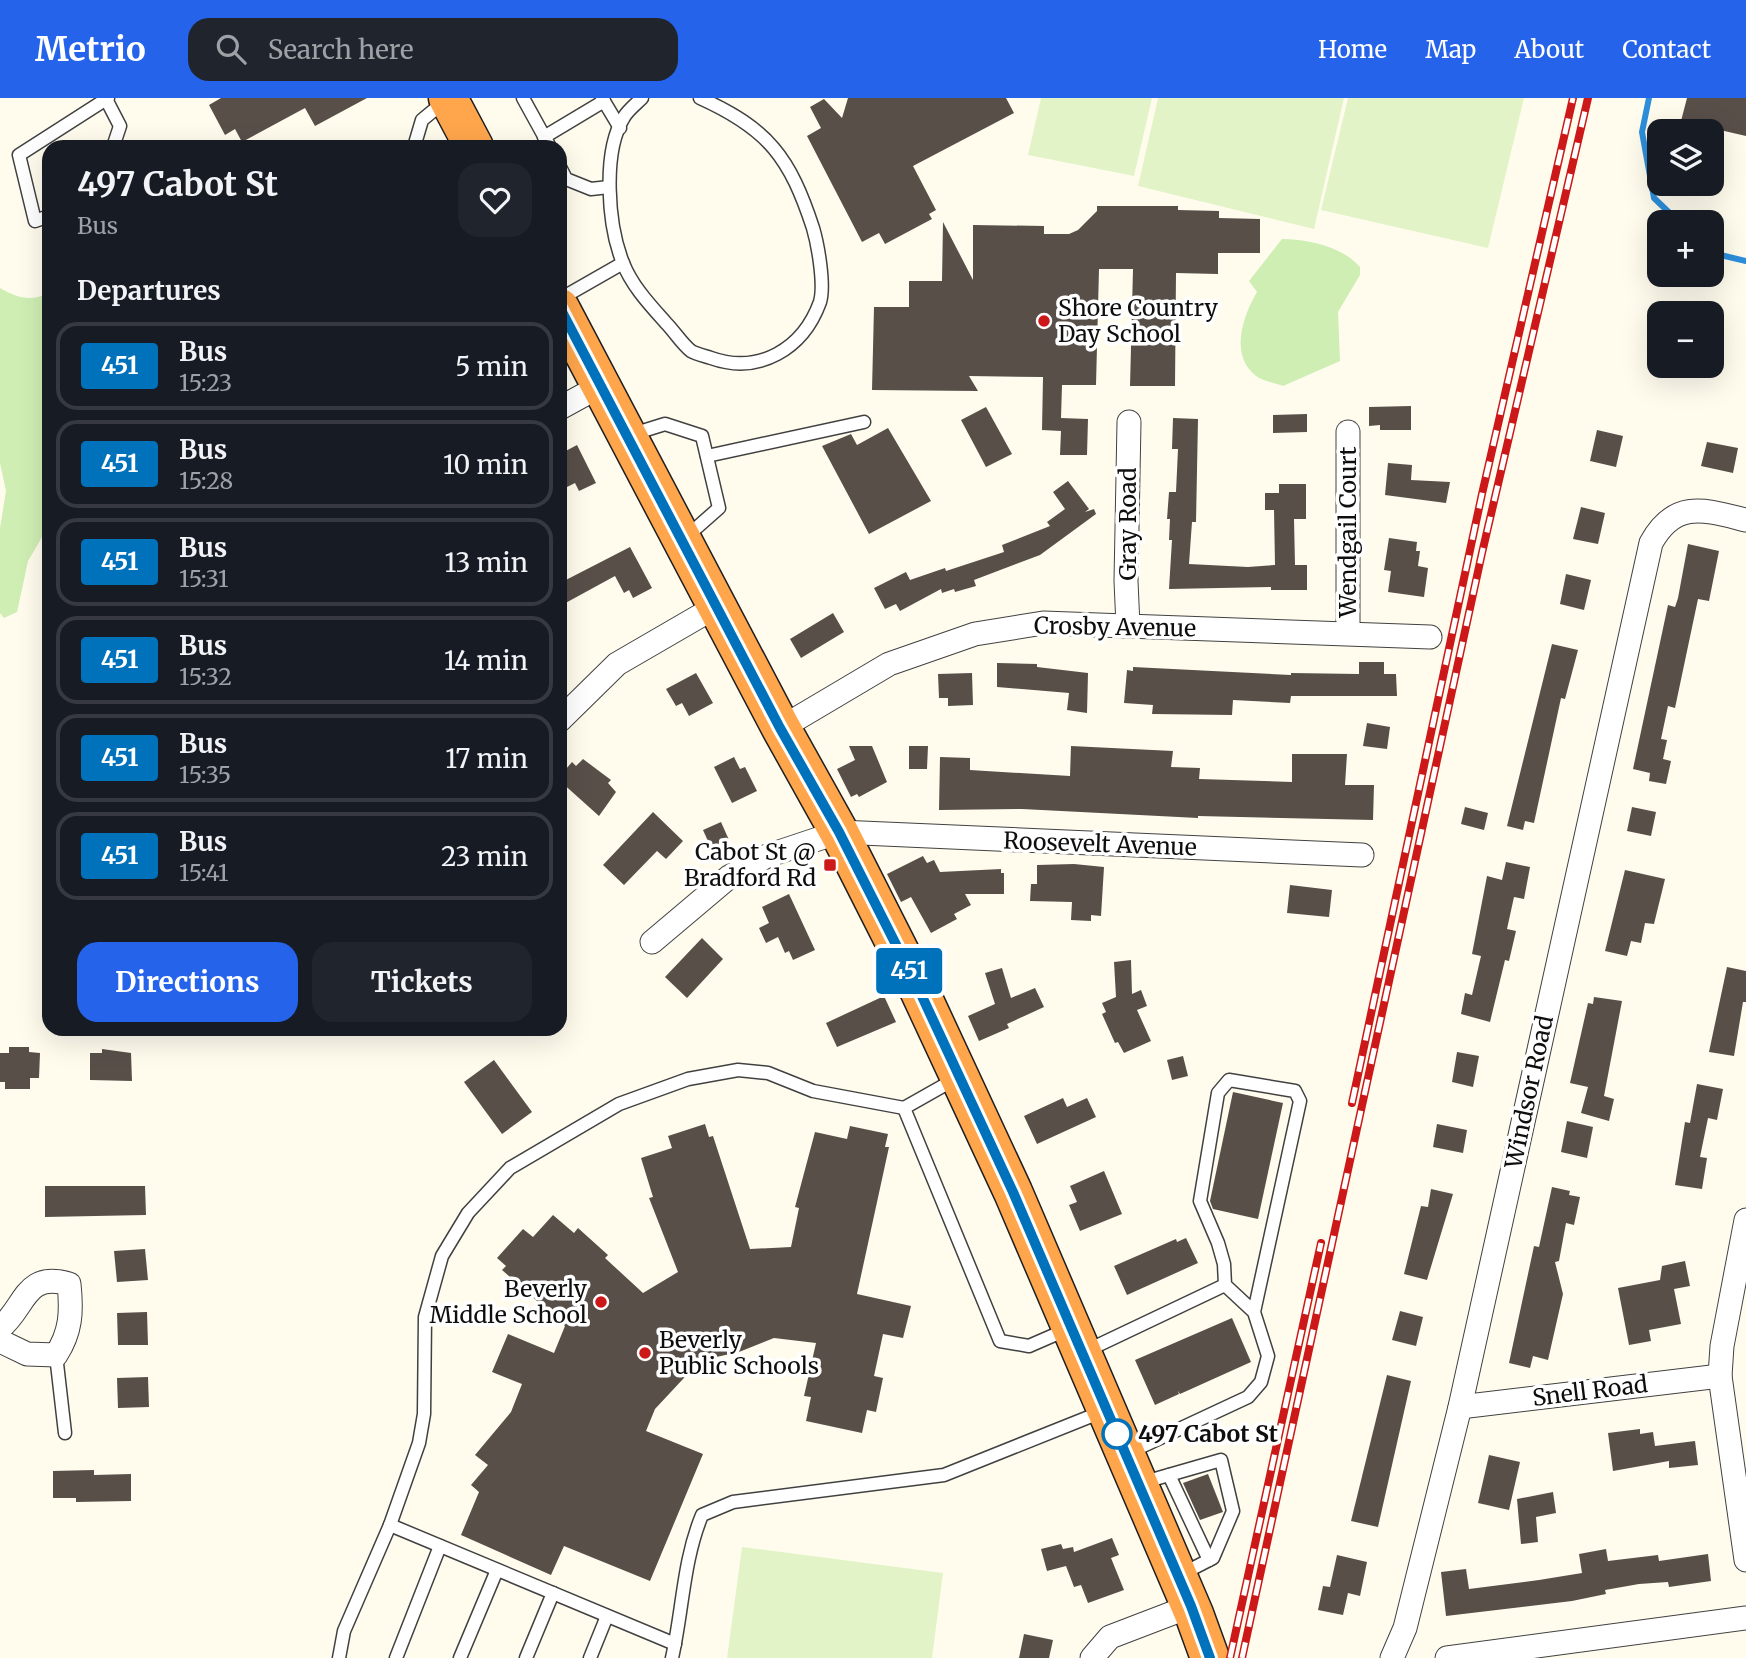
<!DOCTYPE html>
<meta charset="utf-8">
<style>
body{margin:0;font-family:Merriweather,serif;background:#20242c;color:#f1f3f6;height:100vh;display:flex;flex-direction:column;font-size:26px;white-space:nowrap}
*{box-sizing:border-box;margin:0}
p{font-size:23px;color:#9ea1a6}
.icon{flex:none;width:38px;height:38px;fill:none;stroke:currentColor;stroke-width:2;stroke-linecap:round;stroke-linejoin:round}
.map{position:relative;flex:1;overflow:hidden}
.drawer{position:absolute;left:42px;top:42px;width:525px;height:896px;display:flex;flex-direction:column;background:#171b24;border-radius:21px;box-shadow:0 7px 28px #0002}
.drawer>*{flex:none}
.badge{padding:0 14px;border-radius:5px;font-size:24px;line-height:46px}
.tools{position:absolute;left:1647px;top:21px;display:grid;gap:14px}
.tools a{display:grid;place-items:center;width:77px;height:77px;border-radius:14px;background:#171b24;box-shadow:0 7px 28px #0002;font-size:35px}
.map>.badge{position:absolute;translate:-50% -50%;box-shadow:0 0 0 4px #fff}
h2{padding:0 35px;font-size:26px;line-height:63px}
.round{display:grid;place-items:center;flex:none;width:74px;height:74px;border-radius:21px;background:#20242c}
.headline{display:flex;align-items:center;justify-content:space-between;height:119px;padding:0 35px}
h1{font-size:33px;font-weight:700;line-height:52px}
.cta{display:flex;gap:14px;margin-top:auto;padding:14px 35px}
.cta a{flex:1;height:80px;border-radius:21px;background:#2563eb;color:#fff;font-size:28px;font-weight:700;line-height:80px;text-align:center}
.cta a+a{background:#20242c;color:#f1f3f6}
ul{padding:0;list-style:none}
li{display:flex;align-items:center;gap:21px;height:88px;margin:0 14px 10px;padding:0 21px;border:4px solid #363941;border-radius:21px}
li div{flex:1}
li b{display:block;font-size:26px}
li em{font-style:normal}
li .badge{min-width:77px;font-weight:700;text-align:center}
header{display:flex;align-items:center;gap:42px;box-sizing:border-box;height:98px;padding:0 35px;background:#2563eb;color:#fff}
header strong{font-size:33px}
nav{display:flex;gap:38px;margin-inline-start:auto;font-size:24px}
.search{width:490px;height:63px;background:#20242c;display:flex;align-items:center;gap:18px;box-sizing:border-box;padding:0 24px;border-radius:21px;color:#9ea1a6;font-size:26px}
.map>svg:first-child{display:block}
.green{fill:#cfeeb4}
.pitch{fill:#e2f4c7}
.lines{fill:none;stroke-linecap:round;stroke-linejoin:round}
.stream{stroke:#2d8eda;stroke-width:6}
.building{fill:#584f49}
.lane-casing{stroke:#414141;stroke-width:15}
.street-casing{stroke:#414141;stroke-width:25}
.highway-casing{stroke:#1f1f1f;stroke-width:41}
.lane{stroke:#fff;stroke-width:12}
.street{stroke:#fff;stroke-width:23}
.highway{stroke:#ffa64c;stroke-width:38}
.rail-casing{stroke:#cc1818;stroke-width:8}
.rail{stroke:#fff;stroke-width:5;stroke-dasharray:16;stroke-linecap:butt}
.line-casing{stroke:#fff;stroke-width:16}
.line{stroke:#0072bc;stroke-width:10}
.poi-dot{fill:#cc1818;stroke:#fff;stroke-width:2.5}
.stop-dot{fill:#fff;stroke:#0072bc;stroke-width:3.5}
.labels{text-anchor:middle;stroke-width:7;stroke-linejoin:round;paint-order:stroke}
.poi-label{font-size:23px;fill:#0e0e0e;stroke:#fff;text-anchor:start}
.street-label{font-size:23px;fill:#0e0e0e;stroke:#fff}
.stop-label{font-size:23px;font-weight:bold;fill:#0e0e0e;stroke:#fff;text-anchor:start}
</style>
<header>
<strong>Metrio</strong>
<div class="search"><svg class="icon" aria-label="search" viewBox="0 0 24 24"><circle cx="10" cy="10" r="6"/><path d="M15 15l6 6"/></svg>Search here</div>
<nav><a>Home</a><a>Map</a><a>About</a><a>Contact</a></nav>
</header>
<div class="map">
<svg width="1746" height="1560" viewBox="0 0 1746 1560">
<rect width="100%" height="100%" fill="#fffcee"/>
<g class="green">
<path d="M1282,141c26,0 61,8 78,28v8l-22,37 2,49 -57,25c-8,-3 -21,-5 -27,-10 -27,-21 -13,-60 1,-84l-8,-11z"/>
<path d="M0,190c18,10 30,14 49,5v157l-7,25 6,52 -20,34 -11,51 -13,6 -4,-5v-85l6,-37 -6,-28z"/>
</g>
<g class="pitch">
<polygon points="1041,0 1152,0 1134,78 1028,57"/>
<polygon points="1158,0 1344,0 1314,131 1138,88"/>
<polygon points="1348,0 1524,0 1488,150 1321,112"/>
<polygon points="742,1449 943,1475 932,1560 727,1560"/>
</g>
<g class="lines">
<g class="stream">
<polyline points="1649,0 1642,34 1654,100 1679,124"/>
<polyline points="1712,155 1746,163"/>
</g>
</g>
<g class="building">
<polygon points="221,0 367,0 315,28 305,10 242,44 235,31 225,37 209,7"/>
<polygon points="848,0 1006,0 1014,15 913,68 936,112 929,116 932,121 885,146 879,135 862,144 807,38 821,30 810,9 824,1 842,20"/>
<polygon points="1687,0 1746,0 1746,38 1681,23"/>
<polygon points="1097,108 1178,108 1178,112 1219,113 1219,120 1260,121 1260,155 1218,155 1218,176 1176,175 1175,288 1130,288 1133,171 1099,171 1096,287 1062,287 1061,320 1088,321 1087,357 1060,357 1061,333 1042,332 1043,279 969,278 978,293 872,292 874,209 909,209 909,183 942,183 943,124 973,182 973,127 1044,128 1044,136 1069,136 1078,132 1097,113"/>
<polygon points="1411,308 1411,332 1380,332 1380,327 1369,328 1369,309"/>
<polygon points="986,309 1012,356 986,369 961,322"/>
<polygon points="1307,316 1307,334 1273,335 1273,317"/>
<polygon points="1173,320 1198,321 1196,424 1192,424 1189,466 1248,469 1275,467 1274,412 1265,412 1265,395 1279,395 1279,386 1306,386 1306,421 1294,421 1295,467 1307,467 1307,492 1271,492 1271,489 1169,491 1172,442 1169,442 1170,421 1167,421 1169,394 1176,394 1178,351 1172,351"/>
<polygon points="888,330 931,403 869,436 822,348 851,336 857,347"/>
<polygon points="1597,332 1623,338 1616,369 1590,363"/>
<polygon points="1707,344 1738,350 1733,375 1701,368"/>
<polygon points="577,347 596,385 579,393 575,385 567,389 560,374 560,356"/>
<polygon points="1388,365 1412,367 1411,382 1450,384 1446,405 1385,397"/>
<polygon points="1068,383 1089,411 1085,414 1094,411 1096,416 1040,457 974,482 976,488 955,494 954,491 942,495 941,491 900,513 896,506 885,511 874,490 906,474 910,482 945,470 946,473 1004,454 1002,447 1050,428 1047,424 1065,411 1053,394"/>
<polygon points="1581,409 1605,415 1598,446 1573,441"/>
<polygon points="1389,440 1417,444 1416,453 1420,453 1418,468 1428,470 1424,499 1388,494 1391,473 1384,472"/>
<polygon points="1688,446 1719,453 1709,503 1698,501 1675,610 1668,608 1661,641 1667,642 1663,661 1671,663 1666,686 1649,683 1650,675 1633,671 1668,507 1675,509 1678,500"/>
<polygon points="630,449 652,490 633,500 629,492 624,495 615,478 560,508 560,485"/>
<polygon points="1566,476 1591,482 1584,512 1560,506"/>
<polygon points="833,515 844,534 801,560 790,541"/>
<polygon points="1552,546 1578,552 1565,601 1561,600 1534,725 1525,723 1523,732 1507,728"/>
<polygon points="1359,564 1384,564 1384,576 1396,576 1397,598 1291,598 1290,605 1233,602 1232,617 1152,616 1153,607 1124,605 1127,572 1133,573 1133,569 1291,577 1291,575 1359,576"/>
<polygon points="997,565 1037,566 1037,569 1088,575 1087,615 1067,612 1069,595 997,589"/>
<polygon points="696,575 713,605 689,618 682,605 676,608 666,591"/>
<polygon points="972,575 973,607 948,608 948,600 939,600 938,576"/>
<polygon points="1367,625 1390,629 1387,651 1363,648"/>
<polygon points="849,648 872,648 887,684 859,699 857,696 851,699 837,671 855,662"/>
<polygon points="909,648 928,648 927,671 909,671"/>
<polygon points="1071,648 1173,653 1171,669 1200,670 1199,681 1292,684 1292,656 1347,656 1345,687 1374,687 1373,722 1198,718 1198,720 1022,711 939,712 940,659 970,660 970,672 1070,678"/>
<polygon points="734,659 740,671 745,669 757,693 732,705 714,669"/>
<polygon points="583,661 611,682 608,685 616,694 599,718 560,683 560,678 572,664 576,668"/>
<polygon points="1465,709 1488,715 1484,732 1461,726"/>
<polygon points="1632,709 1656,714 1651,738 1627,733"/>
<polygon points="653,714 683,743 666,761 657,753 624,787 603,767"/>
<polygon points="721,724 729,742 711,750 703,732"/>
<polygon points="923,758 927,765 934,762 940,774 1001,771 1001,775 1004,775 1004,796 965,796 971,807 954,816 957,821 931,835 911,799 901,804 887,776"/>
<polygon points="1506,764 1530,769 1524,801 1514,799 1507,831 1516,833 1509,863 1505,862 1490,924 1461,916 1465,895 1472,897 1481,858 1472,856 1487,778 1502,782"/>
<polygon points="1074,766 1104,769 1101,818 1091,817 1091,823 1071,822 1072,804 1030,803 1031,786 1037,786 1037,767"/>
<polygon points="1625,772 1665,781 1654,826 1645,825 1641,845 1631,843 1627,858 1605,853"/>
<polygon points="1290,787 1332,792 1329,819 1287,815"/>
<polygon points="789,796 815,852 793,862 789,853 785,855 778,839 766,845 759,830 769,825 762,809"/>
<polygon points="702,840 723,861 687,900 665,879"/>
<polygon points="1131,862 1132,896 1141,892 1147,908 1137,912 1151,943 1124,955 1118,944 1115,945 1102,916 1106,914 1102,905 1116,899 1114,864"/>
<polygon points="1727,869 1746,873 1746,904 1743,904 1734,958 1709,954"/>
<polygon points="1002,870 1011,900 1035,890 1044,909 1007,926 1009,930 979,943 968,918 995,906 985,875"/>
<polygon points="884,898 896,924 837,949 826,925"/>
<polygon points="1594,899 1622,903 1604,998 1614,1001 1609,1023 1581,1015 1588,989 1570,985 1588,905 1593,906"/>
<polygon points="9,949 29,949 29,954 40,955 39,980 30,980 30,991 5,991 5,984 0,984 0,955 9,955"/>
<polygon points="102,951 131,955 132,983 90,982 90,955 102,955"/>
<polygon points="1457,954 1479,958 1473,989 1452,984"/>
<polygon points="1183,958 1188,978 1172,982 1167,962"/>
<polygon points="494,962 532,1014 502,1036 464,984"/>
<polygon points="1697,986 1723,991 1717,1022 1708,1020 1700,1059 1707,1060 1702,1091 1675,1087 1685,1024 1690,1025"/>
<polygon points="1233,994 1283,1005 1258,1121 1213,1111 1210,1103"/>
<polygon points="1063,1000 1067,1009 1087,1000 1096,1019 1037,1046 1024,1018"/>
<polygon points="1567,1023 1593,1029 1587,1060 1561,1054"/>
<polygon points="705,1026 709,1039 713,1038 750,1151 791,1149 799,1110 795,1109 815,1034 847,1041 850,1028 888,1036 885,1049 889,1049 857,1196 911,1208 903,1240 883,1236 874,1278 883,1280 876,1314 867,1312 862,1335 806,1323 811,1299 804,1298 816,1245 774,1240 739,1254 707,1261 699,1269 697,1266 655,1311 646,1333 703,1356 650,1483 564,1448 551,1477 461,1437 479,1394 471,1387 488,1367 475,1357 511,1314 522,1286 492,1274 508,1236 554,1255 565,1228 502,1172 506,1168 497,1160 523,1131 533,1139 553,1117 574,1135 578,1130 608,1157 605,1160 643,1195 678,1174 649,1100 653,1099 641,1060 672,1050 668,1038"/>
<polygon points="1437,1026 1467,1032 1463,1055 1433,1049"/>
<polygon points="1104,1073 1122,1116 1080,1133 1069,1107 1077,1104 1070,1088"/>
<polygon points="45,1088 145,1088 146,1117 45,1119"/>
<polygon points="1552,1089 1570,1093 1569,1097 1580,1099 1574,1127 1566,1125 1559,1163 1555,1164 1563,1196 1548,1262 1533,1258 1530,1270 1509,1265 1534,1148 1539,1149"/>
<polygon points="1431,1091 1453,1096 1427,1182 1404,1176 1421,1108 1428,1109"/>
<polygon points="1186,1140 1198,1165 1127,1197 1114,1168 1176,1141 1177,1144"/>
<polygon points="145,1151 148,1182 117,1184 114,1153"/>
<polygon points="1685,1163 1690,1188 1674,1191 1681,1226 1649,1232 1651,1243 1629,1247 1618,1190 1660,1182 1662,1168"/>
<polygon points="1400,1213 1423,1219 1416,1248 1392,1242"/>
<polygon points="147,1214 148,1247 118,1247 117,1215"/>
<polygon points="1232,1220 1251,1264 1180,1296 1178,1293 1179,1296 1155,1307 1135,1262"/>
<polygon points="1387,1277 1411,1283 1378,1429 1351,1423"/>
<polygon points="148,1279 149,1309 118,1310 117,1280"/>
<polygon points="1640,1331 1640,1336 1653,1334 1655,1348 1695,1343 1698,1367 1669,1370 1669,1363 1613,1373 1608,1335"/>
<polygon points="1489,1357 1520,1364 1509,1412 1478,1405"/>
<polygon points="94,1372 94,1377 131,1376 131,1403 76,1404 76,1400 53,1400 53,1373"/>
<polygon points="1208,1376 1223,1414 1200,1422 1183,1385"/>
<polygon points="1553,1394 1556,1415 1536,1419 1538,1444 1521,1446 1517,1401"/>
<polygon points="1112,1440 1119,1457 1111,1460 1124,1492 1088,1505 1081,1487 1074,1489 1066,1468 1047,1473 1041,1451 1061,1446 1063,1451 1073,1449 1074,1454"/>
<polygon points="1606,1451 1608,1463 1658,1457 1659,1463 1708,1456 1711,1483 1669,1489 1668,1484 1639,1486 1605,1492 1606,1496 1572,1503 1446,1518 1441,1474 1466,1471 1469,1491 1539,1482 1582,1475 1579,1456"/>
<polygon points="1337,1457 1367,1464 1360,1498 1348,1495 1343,1517 1318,1512 1323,1488 1330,1489"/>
<polygon points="1024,1536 1053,1542 1049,1560 1019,1560"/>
</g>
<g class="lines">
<defs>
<g id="lane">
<polyline points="523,0 550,49"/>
<polyline points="602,0 620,30"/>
<path d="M642,0c-6,6 -14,12 -18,19 -22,35 -16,109 -1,146 9,23 27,42 43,60 8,8 16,21 25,28 5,3 14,5 20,7 48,17 92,-9 109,-56 5,-17 -2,-57 -7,-74 -23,-70 -44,-99 -113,-130"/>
<polyline points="106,1 120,28 113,49"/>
<polyline points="544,39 604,3"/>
<polyline points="414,49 422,22 445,3"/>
<polyline points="560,69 566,81 591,91 609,89"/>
<polyline points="49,118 35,123 19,57 108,0"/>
<polyline points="560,201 623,165"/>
<polyline points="633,336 665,326 702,338 719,410 685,440"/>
<polyline points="707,358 864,324"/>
<polyline points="957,980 904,1010 1000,1243 1029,1248 1068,1231"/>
<polyline points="1086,1253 1225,1187"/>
<polyline points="56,1257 65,1335"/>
<polyline points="1128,1355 1248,1299 1261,1284 1268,1258 1254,1214 1300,1003 1295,993 1229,982 1218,995 1200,1103 1218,1145 1224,1166 1225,1187 1254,1214"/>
<polyline points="1169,1377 1209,1462"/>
<polyline points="1141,1385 1221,1362 1233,1413 1213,1460 1180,1477"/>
<polyline points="390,1427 675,1546"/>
<polyline points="339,1560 344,1533 390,1427 419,1345 424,1316 425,1219 442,1158 468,1115 510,1070 619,1006 688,981 738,972 768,975 813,993 904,1010"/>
<polyline points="396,1560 440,1448"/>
<polyline points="460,1560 497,1472"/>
<polyline points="526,1560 553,1495"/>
<polyline points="590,1560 607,1518"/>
<path d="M672,1560c11,-49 11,-97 30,-143l31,-13 211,-27 160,-64"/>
</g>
<g id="street">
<polyline points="560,310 602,287"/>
<polyline points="1128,528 1126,483 1129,324"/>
<polyline points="1348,534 1348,334"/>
<polyline points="560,622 617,566 717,508"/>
<polyline points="781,630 889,566 975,536 1043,525 1430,539"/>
<polyline points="652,844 729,779 767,758 839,734 1362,757"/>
<polyline points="1746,1122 1722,1248 1720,1278 1746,1462"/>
<path d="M0,1230c26,-21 24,-57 69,-44 3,28 2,48 -13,71l-29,-1 -27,-13"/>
<polyline points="1460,1309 1720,1278"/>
<polyline points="1092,1560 1110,1539 1191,1508"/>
<path d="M1392,1560l13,-30 55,-221 191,-864c24,-44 54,-33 95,-23"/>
<polyline points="1447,1560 1746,1520"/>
</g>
<g id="highway">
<polyline points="448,0 474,49"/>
<polyline points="560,210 781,630 839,734 920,894 1013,1094 1194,1516 1210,1560"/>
</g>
</defs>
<use href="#lane" class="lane-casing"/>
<use href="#street" class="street-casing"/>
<use href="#highway" class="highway-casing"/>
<use href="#lane" class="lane"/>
<use href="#street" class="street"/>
<use href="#highway" class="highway"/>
<defs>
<g id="rail">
<polyline points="1352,1005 1482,396 1573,0"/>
<polyline points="1230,1560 1321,1145"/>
<polyline points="1242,1560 1482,455 1588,0"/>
</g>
</defs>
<use href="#rail" class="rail-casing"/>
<use href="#rail" class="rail"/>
</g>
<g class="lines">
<defs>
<polyline id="line" points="560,210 780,630 839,734 920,894 1013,1094 1191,1508 1210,1560"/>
</defs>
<use href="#line" class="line-casing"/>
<use href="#line" class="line"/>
</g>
<g class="poi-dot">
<circle cx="1044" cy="223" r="7"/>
<rect x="823" y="760" width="14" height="14" rx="3.5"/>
<circle cx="601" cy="1204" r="7"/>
<circle cx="645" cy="1255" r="7"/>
</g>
<circle class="stop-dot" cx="1117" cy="1336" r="14"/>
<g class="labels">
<g class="poi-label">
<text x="1058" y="218">Shore Country<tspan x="1058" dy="26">Day School</tspan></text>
<text x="816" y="762" text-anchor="end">Cabot St @<tspan x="816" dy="26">Bradford Rd</tspan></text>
<text x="587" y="1199" text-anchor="end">Beverly<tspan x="587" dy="26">Middle School</tspan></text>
<text x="659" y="1250">Beverly<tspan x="659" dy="26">Public Schools</tspan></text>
</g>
<g class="street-label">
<text transform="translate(1128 426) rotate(-90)" y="8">Gray Road</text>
<text transform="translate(1348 434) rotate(-90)" y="8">Wendgail Court</text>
<text transform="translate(1115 529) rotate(1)" y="8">Crosby Avenue</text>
<text transform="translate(1100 746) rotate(2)" y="8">Roosevelt Avenue</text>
<text transform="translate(1529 994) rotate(-78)" y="8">Windsor Road</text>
<text transform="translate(1590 1293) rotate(-7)" y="8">Snell Road</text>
</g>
<g class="stop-label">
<text x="1138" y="1344">497 Cabot St</text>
</g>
</g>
</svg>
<div class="tools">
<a><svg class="icon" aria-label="layers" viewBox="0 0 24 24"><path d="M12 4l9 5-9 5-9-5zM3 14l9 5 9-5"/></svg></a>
<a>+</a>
<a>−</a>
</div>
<b class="badge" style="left:909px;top:873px;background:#0072bc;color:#fff">451</b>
<section class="drawer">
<div class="headline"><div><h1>497 Cabot St</h1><p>Bus</p></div><a class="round"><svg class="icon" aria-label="heart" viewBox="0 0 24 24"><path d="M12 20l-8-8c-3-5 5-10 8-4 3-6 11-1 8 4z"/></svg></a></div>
<h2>Departures</h2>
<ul>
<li><span class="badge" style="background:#0072bc;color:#fff">451</span><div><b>Bus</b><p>15:23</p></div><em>5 min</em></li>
<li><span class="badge" style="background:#0072bc;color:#fff">451</span><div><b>Bus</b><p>15:28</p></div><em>10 min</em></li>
<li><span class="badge" style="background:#0072bc;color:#fff">451</span><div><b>Bus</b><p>15:31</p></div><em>13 min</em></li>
<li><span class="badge" style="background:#0072bc;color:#fff">451</span><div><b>Bus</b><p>15:32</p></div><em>14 min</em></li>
<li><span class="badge" style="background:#0072bc;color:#fff">451</span><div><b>Bus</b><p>15:35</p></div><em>17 min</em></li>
<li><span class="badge" style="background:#0072bc;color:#fff">451</span><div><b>Bus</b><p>15:41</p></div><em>23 min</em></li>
</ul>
<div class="cta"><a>Directions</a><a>Tickets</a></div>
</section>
</div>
